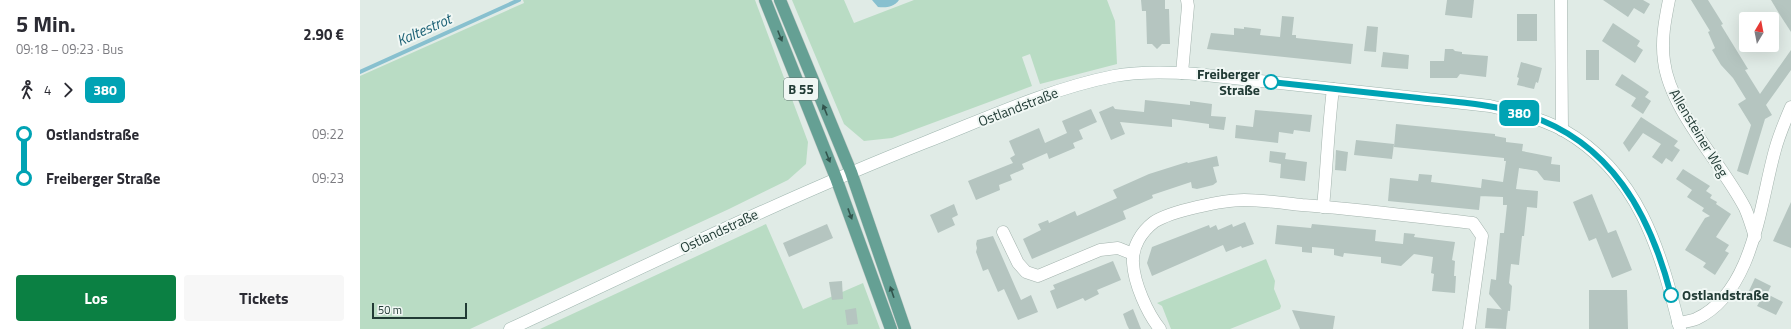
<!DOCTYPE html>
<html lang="de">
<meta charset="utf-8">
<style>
body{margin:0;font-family:"Titillium Web",sans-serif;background:#f7f7f7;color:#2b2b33;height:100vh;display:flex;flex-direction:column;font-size:15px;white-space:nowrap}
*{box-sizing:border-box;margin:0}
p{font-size:13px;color:#7c7c81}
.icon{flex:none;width:22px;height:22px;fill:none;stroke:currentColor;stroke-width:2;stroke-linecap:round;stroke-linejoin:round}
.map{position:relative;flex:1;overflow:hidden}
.drawer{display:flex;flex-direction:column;background:#fff;width:360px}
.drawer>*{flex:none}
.badge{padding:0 8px;border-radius:6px;font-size:14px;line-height:26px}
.needle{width:26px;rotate:10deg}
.buttons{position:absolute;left:1379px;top:12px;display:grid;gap:8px}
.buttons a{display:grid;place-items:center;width:40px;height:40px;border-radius:4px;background:#fff;box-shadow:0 4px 16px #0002;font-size:20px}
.scale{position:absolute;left:12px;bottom:10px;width:95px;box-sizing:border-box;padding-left:4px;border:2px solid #213b35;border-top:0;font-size:11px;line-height:14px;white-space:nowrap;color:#213b35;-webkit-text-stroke:3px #f0f7f4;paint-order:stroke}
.map>.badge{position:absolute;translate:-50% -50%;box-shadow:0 0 0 2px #fff}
.legs{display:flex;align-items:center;gap:6px;height:44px;padding:0 16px;font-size:13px}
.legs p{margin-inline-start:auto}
.summary{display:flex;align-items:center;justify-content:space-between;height:68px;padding:0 16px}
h1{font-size:22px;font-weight:700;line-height:30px}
.cta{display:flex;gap:8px;margin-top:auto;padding:8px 16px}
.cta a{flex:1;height:46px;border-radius:4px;background:#0b8043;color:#fff;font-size:16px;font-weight:700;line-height:46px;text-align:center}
.cta a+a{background:#f7f7f7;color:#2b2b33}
ul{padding:0 16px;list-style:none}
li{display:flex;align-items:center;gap:14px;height:44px;font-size:15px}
li i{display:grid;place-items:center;width:6px;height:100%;margin:0 5px;background:currentColor}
li i::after{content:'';width:10px;height:10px;margin:-5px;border:3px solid;border-radius:50%;background:#fff}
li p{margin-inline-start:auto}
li:first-child i{background:linear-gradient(#0000 50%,currentColor 0)}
li:last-child i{background:linear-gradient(currentColor 50%,#0000 0)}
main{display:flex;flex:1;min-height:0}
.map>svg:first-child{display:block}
.green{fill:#b9dcc4}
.water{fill:#88c0cf}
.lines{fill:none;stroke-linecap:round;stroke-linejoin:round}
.stream{stroke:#88c0cf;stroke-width:4}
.building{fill:#b5c5c0}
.street-casing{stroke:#a3b3ad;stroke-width:13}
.secondary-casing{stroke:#9fb6af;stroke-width:13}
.primary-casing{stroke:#c1c8c6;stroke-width:13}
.street{stroke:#fff;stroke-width:12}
.secondary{stroke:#fff;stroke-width:12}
.primary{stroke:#65a094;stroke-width:12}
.oneway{fill:#32544d}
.line-1-casing{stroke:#fff;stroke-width:9}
.line-1{stroke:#00a3b4;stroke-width:6}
.stop-1-dot{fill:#fff;stroke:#00a3b4;stroke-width:2}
.labels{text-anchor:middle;stroke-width:4;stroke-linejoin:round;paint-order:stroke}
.shield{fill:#f0f7f4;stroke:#5f736e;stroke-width:1}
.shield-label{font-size:13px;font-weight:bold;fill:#213b35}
.stop-label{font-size:14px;font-weight:bold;fill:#213b35;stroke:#f0f7f4;text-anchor:end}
.street-label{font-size:14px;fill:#213b35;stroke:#f0f7f4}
.water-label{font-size:15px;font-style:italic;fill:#1c6175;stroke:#f0f7f4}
</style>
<main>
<section class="drawer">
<div class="summary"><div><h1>5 Min.</h1><p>09:18 – 09:23 · Bus</p></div><b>2.90 €</b></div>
<div class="legs"><svg class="icon" aria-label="walk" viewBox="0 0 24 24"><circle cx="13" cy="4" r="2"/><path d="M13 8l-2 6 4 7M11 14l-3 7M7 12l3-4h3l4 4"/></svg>4<svg class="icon" aria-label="forward" viewBox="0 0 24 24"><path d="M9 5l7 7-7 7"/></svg><b class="badge" style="background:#00a3b4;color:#fff">380</b></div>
<ul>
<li><i style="color:#00a3b4"></i><b>Ostlandstraße</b><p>09:22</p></li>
<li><i style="color:#00a3b4"></i><b>Freiberger Straße</b><p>09:23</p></li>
</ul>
<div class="cta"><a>Los</a><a>Tickets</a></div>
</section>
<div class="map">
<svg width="1431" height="329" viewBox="0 0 1431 329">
<rect width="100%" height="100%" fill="#e0ebe6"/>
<g class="green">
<polygon points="163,0 395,0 448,142 446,164 428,180 369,209 110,329 0,329 0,76 164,3"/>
<polygon points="432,0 484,0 494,23 554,0 747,0 755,21 757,64 680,84 670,54 662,57 672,86 532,138 504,141 484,124"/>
<polygon points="406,224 443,309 503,283 520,329 180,329"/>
<polygon points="906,259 915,281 914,289 921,306 920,309 870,329 811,329 802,306 797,303"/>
</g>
<path class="water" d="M512,0h27c-5,7 -13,8 -21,7z"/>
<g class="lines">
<polyline class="stream" points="0,72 159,0"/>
</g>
<g class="building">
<polygon points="781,0 805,0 805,9 809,9 810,44 802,44 797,49 792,44 787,44 786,11 782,11"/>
<polygon points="1087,0 1114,0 1112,18 1085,15"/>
<polygon points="1243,0 1283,0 1290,4 1284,14 1274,8 1268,17"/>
<polygon points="1331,0 1348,0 1363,24 1361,25 1388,69 1385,70 1400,94 1431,50 1431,70 1406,105 1412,115 1405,119 1388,175 1377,171 1391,125 1378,104 1386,99 1373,78 1361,65 1352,50 1355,48 1348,32 1350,31"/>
<polygon points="1411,0 1431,0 1431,32 1420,15"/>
<rect x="1157" y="14" width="20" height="27"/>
<polygon points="922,16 934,17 932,35 936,35 936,38 993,44 991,64 847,49 851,33 874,35 874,28 884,29 884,27 901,29 900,35 920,37"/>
<polygon points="1253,23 1280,41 1277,46 1283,50 1275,63 1242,41"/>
<polygon points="1007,26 1018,27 1016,52 1004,51"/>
<polygon points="1085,49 1093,49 1095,51 1102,52 1102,54 1128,56 1126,77 1100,74 1097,78 1070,78 1070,61 1084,61"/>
<rect x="1226" y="50" width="13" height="30"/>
<polygon points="1023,52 1049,55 1048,69 1021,67"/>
<polygon points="1161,62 1182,68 1178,83 1176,82 1174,89 1157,85 1159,78 1157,77"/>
<polygon points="1262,74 1289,92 1285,97 1291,101 1283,114 1271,106 1276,98 1255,85"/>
<polygon points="785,100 830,105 830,101 852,104 851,116 866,117 864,130 849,128 849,124 812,119 812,127 760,122 765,134 751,140 739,112 753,106 755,109 784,112"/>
<polygon points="731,109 737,122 719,130 723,139 713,143 715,148 689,159 687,153 662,164 664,169 650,175 652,180 639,185 640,190 616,200 608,181 653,163 650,158 655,155 649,141 679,128 685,143 707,133 702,121"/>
<polygon points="895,110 952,115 950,132 934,130 933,134 919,132 918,143 875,138 876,125 893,127"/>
<polygon points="1281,117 1318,141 1314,146 1320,150 1312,162 1306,158 1302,164 1292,157 1301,144 1283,133 1269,152 1263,143"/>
<polygon points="1036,124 1135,134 1135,136 1146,138 1146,142 1163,144 1162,151 1192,157 1191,164 1200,165 1200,182 1184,180 1177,171 1159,168 1156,189 1178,191 1177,208 1167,207 1164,236 1162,236 1159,265 1151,264 1149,283 1152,286 1150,311 1142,310 1129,294 1131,279 1136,280 1140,233 1144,233 1147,205 1143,205 1143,197 1120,196 1121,191 1119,210 1028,201 1030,178 1058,181 1059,174 1072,175 1071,182 1121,188 1122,179 1143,182 1146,161 1144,161 1144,158 1034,147"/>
<polygon points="996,140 1034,144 1032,159 994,155"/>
<polygon points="976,150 988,152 986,171 975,170"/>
<polygon points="910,151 926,153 925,159 947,162 945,181 920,178 921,164 909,162"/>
<polygon points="857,156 859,166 853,167 857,182 853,185 837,189 832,188 831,182 792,195 793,198 763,211 766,219 672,259 663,239 681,230 678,224 688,220 689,223 715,211 717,216 757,198 753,190 789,174 827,162 828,163"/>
<polygon points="1323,169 1350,186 1346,191 1352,195 1350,198 1357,202 1356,204 1371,214 1356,237 1369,245 1365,251 1369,253 1355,275 1343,267 1346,263 1325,250 1345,218 1350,216 1342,211 1344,208 1327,197 1332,190 1316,179"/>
<polygon points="1232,194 1248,233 1256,230 1272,270 1252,278 1236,238 1229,241 1213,202"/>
<polygon points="1431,202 1431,248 1413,241"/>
<polygon points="594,204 598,215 592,218 595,225 578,233 570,215"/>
<polygon points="885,222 894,244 882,248 881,246 866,252 863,245 792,276 787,263 792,247 849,225 850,228 856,225 858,230 872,224 873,227"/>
<polygon points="467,224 473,238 429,257 423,243"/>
<polygon points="952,224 1016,230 1015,241 1043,244 1044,233 1055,234 1054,237 1095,242 1092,260 1095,261 1094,276 1096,276 1095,293 1072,291 1074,274 1071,273 1073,257 1054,254 1041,266 1021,263 1021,257 984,253 983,257 974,255 974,249 952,247 952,253 942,252 942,247 915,244 917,225 951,228"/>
<polygon points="633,236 661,300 671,295 678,312 658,320 644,289 638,292 628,269 623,271 616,252 617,248 616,244 617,240"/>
<polygon points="753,261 761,280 737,290 739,294 725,301 723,298 697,309 690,291 695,289 693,285"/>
<polygon points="1395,278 1411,286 1407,294 1423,302 1416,315 1397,306 1400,301 1387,295"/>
<polygon points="482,281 483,299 472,300 469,282"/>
<polygon points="1229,290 1267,290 1268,329 1229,329"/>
<polygon points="496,308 498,324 487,325 485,310"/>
<polygon points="1127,308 1148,310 1146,329 1125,328"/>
<polygon points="773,309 781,329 769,329 767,325 763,314"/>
<polygon points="932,310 975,316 973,329 940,329"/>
</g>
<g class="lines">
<defs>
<g id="street">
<polyline points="1201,0 1202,130"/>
<path d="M1309,0c-4,20 -8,40 -5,61 6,50 58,102 81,147 4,9 7,19 10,29"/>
<polyline points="822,73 828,6 827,0"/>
<path d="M963,207c4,-40 5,-79 10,-118"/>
<polyline points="643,232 658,263 666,272 678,276 740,250 758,248 773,254"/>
<path d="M1318,323c6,-1 13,-2 18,-4 58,-27 64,-116 79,-169 4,-15 10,-29 16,-43"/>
<path d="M800,329c-13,-16 -26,-46 -27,-66 -1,-16 8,-31 21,-41 17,-11 69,-22 90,-22 19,0 39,3 58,5 57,4 114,12 171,18l9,13 -13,93"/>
</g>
<path id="secondary" d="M150,329c138,-64 274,-131 416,-187 61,-24 123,-53 188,-66 27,-5 55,-4 82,-2l294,32c25,6 50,12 73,24 76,43 97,120 117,199"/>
<g id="primary">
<polyline points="405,0 476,178 531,329"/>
<polyline points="420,0 491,172 545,329"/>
</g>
</defs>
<use href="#street" class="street-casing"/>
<use href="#secondary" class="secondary-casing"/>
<use href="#primary" class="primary-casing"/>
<use href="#street" class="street"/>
<use href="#secondary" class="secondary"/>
<use href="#primary" class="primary"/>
</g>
<defs><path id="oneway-solid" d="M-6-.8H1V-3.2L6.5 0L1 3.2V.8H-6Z"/></defs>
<g class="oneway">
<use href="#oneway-solid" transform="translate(420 36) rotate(68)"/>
<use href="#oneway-solid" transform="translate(465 110) rotate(-112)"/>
<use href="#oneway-solid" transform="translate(468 157) rotate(68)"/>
<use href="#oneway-solid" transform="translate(490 214) rotate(70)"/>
<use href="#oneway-solid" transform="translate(532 292) rotate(-109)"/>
</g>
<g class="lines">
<defs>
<path id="line-1" d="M911,82c49,5 99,11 148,16 36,4 73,6 108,17 84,27 123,99 144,180"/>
</defs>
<use href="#line-1" class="line-1-casing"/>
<use href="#line-1" class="line-1"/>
</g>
<g class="stop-1-dot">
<circle cx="911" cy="82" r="7"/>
<circle cx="1311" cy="295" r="7"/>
</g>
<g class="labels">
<rect class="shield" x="424" y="78" width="34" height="22" rx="3"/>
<g class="shield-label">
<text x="441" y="94">B 55</text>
</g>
<g class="stop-label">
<text x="900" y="79">Freiberger<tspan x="900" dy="16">Straße</tspan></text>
<text x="1322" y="300" text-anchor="start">Ostlandstraße</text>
</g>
<g class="street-label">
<text transform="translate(658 107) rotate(-21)" y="5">Ostlandstraße</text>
<text transform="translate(1339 133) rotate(59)" y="5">Allensteiner Weg</text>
<text transform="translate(359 231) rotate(-25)" y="5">Ostlandstraße</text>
</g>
<g class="water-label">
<text transform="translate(64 30) rotate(-24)" y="5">Kaltestrot</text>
</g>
</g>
</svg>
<div class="buttons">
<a><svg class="needle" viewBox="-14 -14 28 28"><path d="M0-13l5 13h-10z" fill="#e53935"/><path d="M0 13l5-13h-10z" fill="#7c7c81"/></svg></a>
</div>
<div class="scale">50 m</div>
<b class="badge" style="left:1159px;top:113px;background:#00a3b4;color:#fff">380</b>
</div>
</main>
